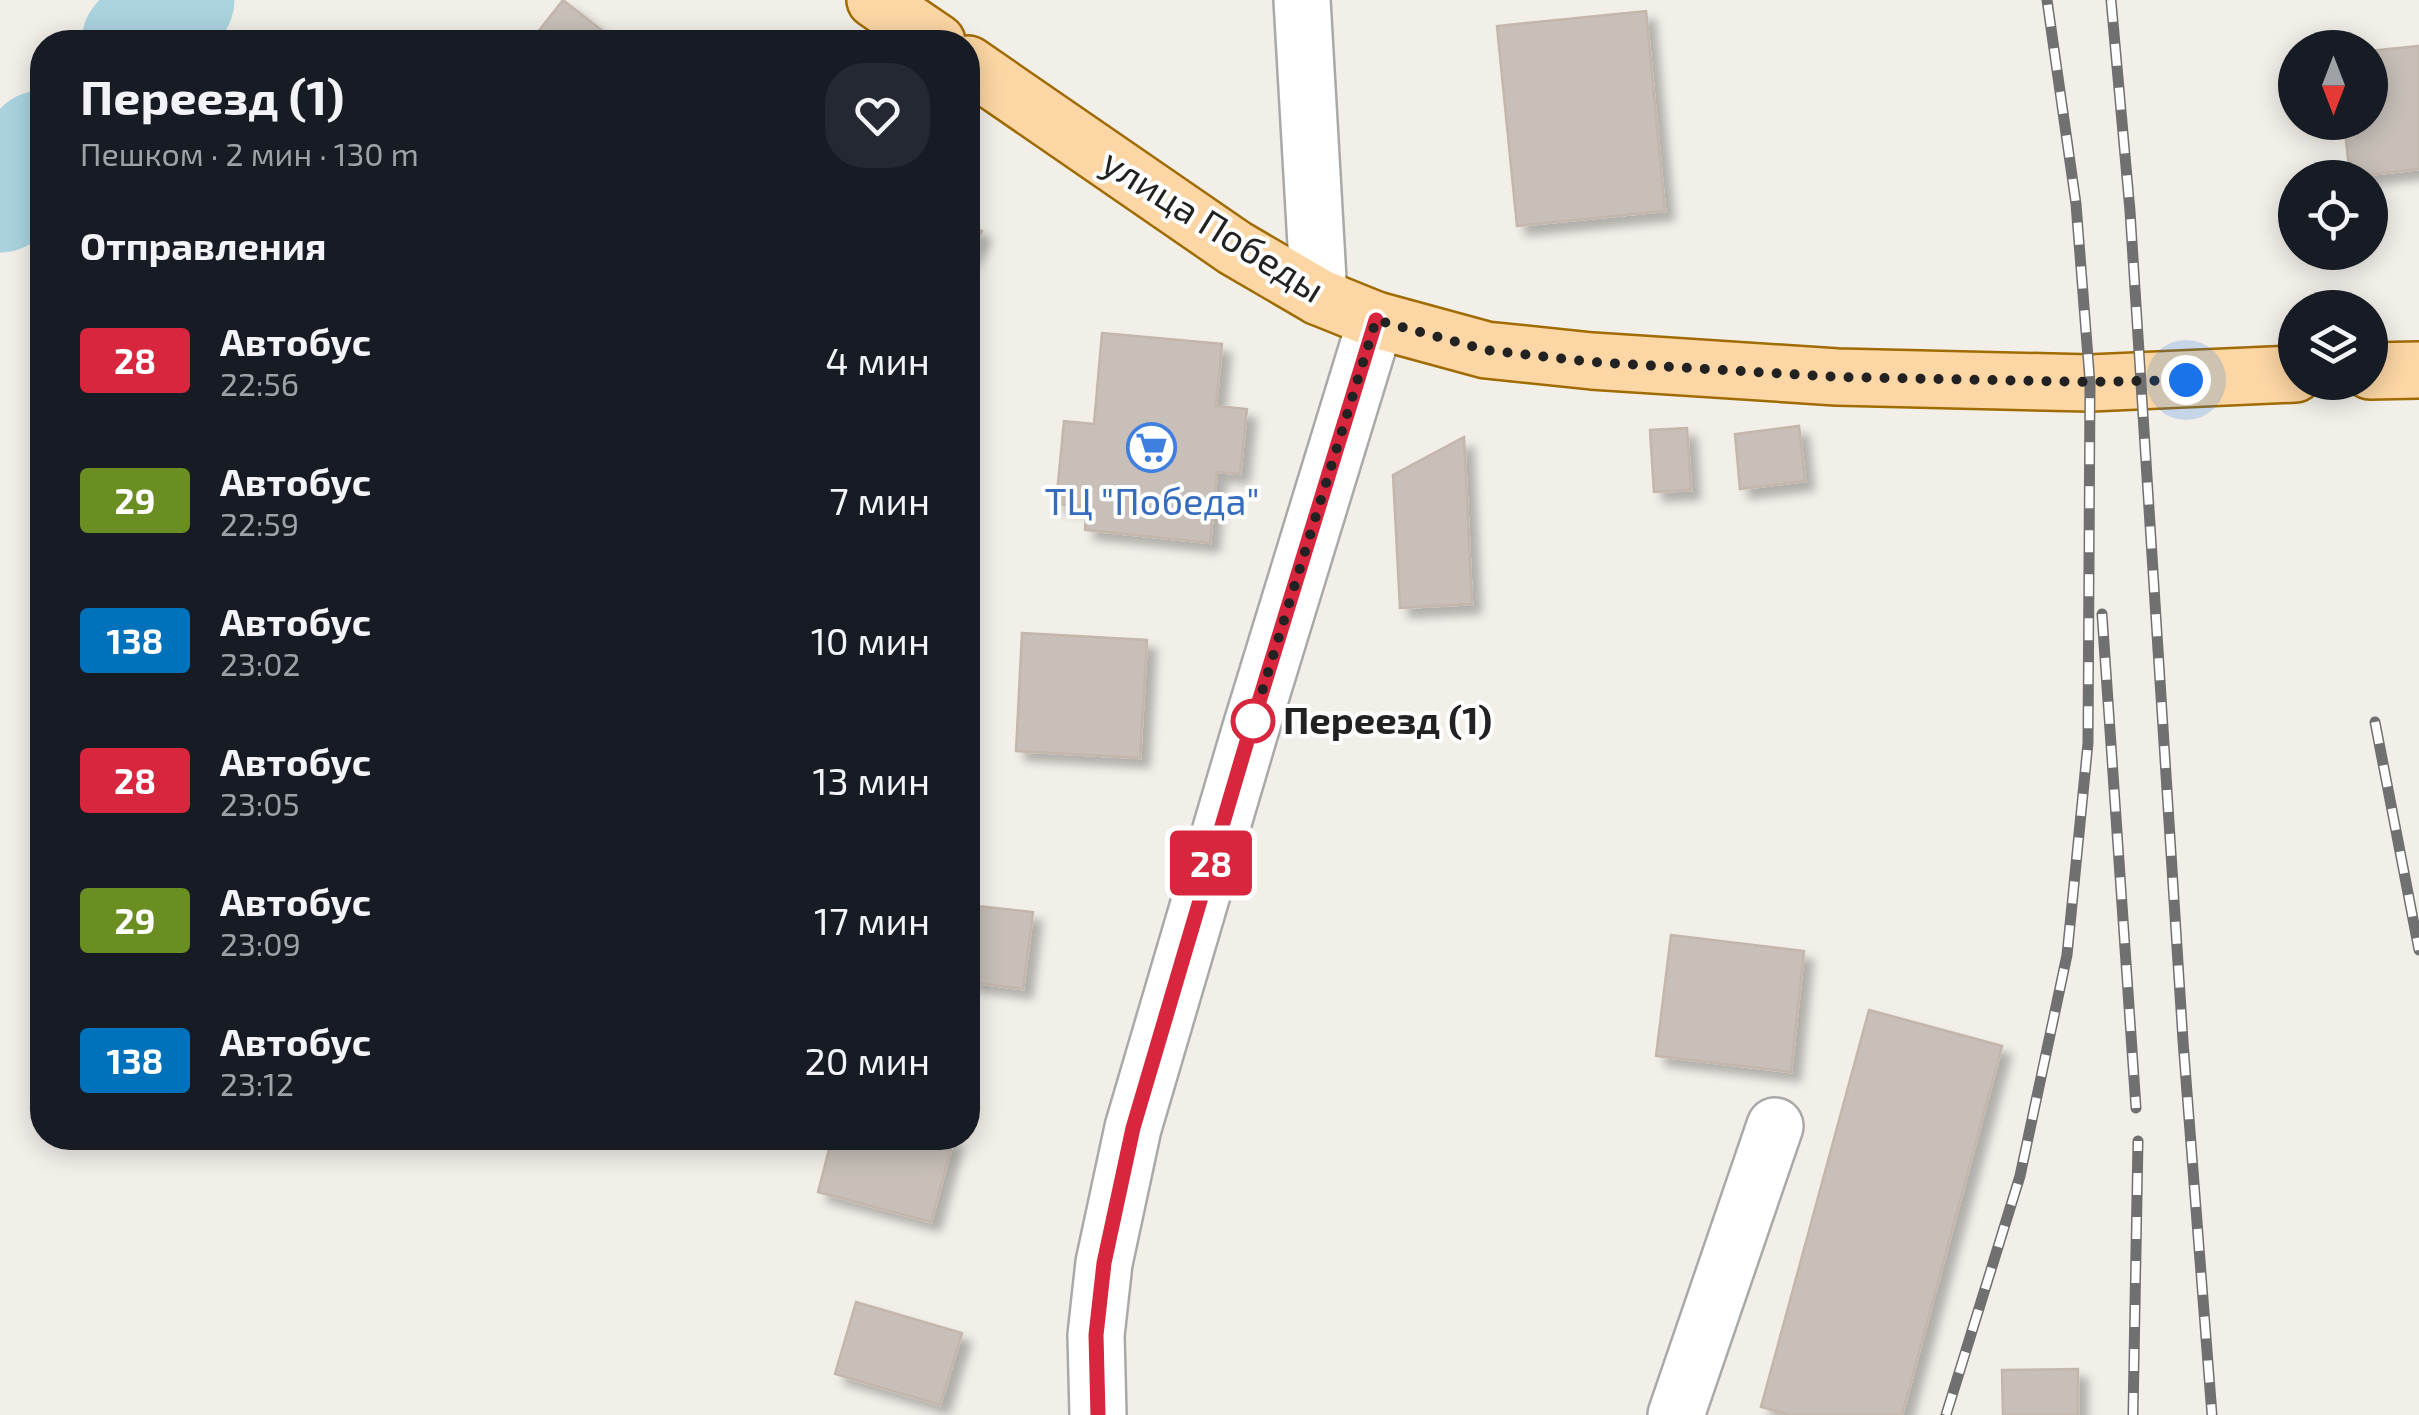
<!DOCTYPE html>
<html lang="ru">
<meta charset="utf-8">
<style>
body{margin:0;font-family:"Exo 2",sans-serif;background:#242831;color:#f1f3f6;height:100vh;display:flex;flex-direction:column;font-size:38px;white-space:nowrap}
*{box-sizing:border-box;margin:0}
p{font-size:32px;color:#9ea1a6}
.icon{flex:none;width:55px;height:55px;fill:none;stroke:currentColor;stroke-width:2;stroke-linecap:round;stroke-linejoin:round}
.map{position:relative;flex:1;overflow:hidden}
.details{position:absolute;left:30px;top:30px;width:950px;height:1120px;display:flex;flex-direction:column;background:#171b24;border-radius:40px;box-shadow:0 5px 25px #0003}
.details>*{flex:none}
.badge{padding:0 20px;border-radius:8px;font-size:35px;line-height:65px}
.needle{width:65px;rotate:180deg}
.fabs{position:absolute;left:2278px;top:30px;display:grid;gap:20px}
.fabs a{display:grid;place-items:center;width:110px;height:110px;border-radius:50%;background:#171b24;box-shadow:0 5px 25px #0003;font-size:50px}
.you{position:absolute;width:50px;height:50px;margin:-25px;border:8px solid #fff;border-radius:50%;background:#1a73e8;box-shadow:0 0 0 15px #1a73e833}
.map>.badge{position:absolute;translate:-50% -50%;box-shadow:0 0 0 5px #fff}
h2{padding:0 50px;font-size:38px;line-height:90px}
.round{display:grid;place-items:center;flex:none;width:105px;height:105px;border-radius:40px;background:#242831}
.head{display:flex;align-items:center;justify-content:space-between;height:170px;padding:0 50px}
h1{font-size:48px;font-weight:700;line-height:75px}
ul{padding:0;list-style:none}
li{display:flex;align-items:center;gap:30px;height:140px;padding:0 50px}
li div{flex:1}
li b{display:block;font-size:38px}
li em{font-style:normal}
li .badge{min-width:110px;font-weight:700;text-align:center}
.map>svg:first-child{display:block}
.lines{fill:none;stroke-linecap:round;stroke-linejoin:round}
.river{stroke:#aad3df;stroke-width:115}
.building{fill:#c7bfb8;stroke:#c4b6ab;stroke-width:2.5;filter:url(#shadow)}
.minor-casing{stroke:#a9a9a9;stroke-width:60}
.major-casing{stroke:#a06b00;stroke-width:60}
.minor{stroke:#fff;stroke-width:55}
.major{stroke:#fcd6a4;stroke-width:55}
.rail-casing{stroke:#707070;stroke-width:11}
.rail{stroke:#fff;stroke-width:8;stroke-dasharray:22;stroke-linecap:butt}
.line-casing{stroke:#fff;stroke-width:22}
.line{stroke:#d7263d;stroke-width:15}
.walk{stroke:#222;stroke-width:10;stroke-dasharray:0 18}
.stop-dot{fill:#fff;stroke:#d7263d;stroke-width:5}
.labels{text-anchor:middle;stroke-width:8;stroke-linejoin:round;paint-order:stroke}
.street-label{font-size:38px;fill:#222;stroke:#fff}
.shop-label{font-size:38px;fill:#366cbe;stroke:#fff}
.stop-label{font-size:38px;font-weight:bold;fill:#222;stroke:#fff;text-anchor:start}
</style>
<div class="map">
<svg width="2419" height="1415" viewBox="0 0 2419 1415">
<defs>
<filter id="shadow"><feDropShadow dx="9" dy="9" stdDeviation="5" flood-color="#0004"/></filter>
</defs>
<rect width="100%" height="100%" fill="#f2efe9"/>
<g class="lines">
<g class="river">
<polyline points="139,42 177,0"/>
<polyline points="0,195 42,148"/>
</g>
</g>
<g class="building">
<polygon points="563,0 617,42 530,42"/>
<polygon points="1646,11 1665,211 1517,226 1497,26"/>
<polygon points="2419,46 2419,169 2350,177 2344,122 2370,122 2370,51"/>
<polygon points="968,224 982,231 968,260"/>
<polygon points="1102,333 1222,344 1216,406 1247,409 1240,474 1217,472 1210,543 1085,530 1087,506 1056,504 1064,421 1094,424"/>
<polygon points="1799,426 1805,481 1740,489 1735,434"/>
<polygon points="1687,428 1691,490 1654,492 1650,430"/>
<polygon points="1464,437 1472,604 1400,608 1393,475"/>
<polygon points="1022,633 1147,640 1140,758 1016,751"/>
<polygon points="968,905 1033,912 1023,989 968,982"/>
<polygon points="1671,935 1804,951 1791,1072 1656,1056"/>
<polygon points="1869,1010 2002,1046 1902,1415 1790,1415 1761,1407"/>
<polygon points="832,1138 954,1138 931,1222 818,1192"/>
<polygon points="856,1302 962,1333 940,1405 835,1374"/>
<polygon points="2078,1369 2078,1415 2003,1415 2002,1370"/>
</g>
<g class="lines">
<defs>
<g id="minor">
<polyline points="1302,0 1319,297"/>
<polyline points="1098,1415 1096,1335 1104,1263 1133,1128 1250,731 1376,320"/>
<polyline points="1676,1415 1775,1126"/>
</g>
<g id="major">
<polyline points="875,0 937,42"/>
<polyline points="968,64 1235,248 1319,297 1376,320 1486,350 1592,361 1837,377 2090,383 2295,374"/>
<polyline points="2370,371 2419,370"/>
</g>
</defs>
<use href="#minor" class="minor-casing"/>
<use href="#major" class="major-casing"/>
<use href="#minor" class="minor"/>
<use href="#major" class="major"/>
<defs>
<g id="rail">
<polyline points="2111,0 2130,211 2183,1041 2212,1415"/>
<polyline points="2102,614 2136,1108"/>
<polyline points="2375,722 2419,950"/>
<polyline points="1946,1415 2020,1176 2067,955 2088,743 2090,383 2076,204 2047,0"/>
<polyline points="2133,1415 2138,1141"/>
</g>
</defs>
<use href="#rail" class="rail-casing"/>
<use href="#rail" class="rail"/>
</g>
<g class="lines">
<defs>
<polyline id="line" points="1098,1415 1096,1335 1104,1263 1133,1128 1250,731 1376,320"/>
</defs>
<use href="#line" class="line-casing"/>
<use href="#line" class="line"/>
<polyline class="walk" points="1253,721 1250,731 1376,320 1486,350 1592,362 1838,377 2090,382 2186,380"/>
</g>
<defs>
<symbol id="supermarket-ring" viewBox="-11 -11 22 22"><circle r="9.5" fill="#fff" stroke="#3f7fe0" stroke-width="1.5"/><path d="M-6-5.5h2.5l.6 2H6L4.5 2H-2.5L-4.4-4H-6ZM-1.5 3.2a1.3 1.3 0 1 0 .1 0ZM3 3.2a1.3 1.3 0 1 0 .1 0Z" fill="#3f7fe0"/></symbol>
</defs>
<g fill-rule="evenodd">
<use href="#supermarket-ring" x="1124" y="420" width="55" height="55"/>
</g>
<circle class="stop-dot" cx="1253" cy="721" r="20"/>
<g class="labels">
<g class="street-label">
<text transform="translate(1213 226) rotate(32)" y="13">улица Победы</text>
</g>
<g class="shop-label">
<text x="1152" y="515">ТЦ "Победа"</text>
</g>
<g class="stop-label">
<text x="1283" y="734">Переезд (1)</text>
</g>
</g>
</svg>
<div class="fabs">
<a><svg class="needle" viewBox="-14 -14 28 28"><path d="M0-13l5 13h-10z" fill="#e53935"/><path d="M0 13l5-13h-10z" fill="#9ea1a6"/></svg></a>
<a><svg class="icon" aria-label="locate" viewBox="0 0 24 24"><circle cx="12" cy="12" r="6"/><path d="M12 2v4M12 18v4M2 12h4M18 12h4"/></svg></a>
<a><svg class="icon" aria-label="layers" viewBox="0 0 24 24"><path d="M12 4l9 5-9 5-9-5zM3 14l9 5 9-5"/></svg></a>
</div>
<div class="you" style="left:2186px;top:380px"></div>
<b class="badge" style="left:1211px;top:863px;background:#d7263d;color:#fff">28</b>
<section class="details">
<div class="head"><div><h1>Переезд (1)</h1><p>Пешком · 2 мин · 130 m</p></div><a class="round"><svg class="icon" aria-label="heart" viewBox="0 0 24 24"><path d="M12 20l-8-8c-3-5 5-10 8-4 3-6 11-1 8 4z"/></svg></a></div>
<h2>Отправления</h2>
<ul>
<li><span class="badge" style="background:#d7263d;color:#fff">28</span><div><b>Автобус</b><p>22:56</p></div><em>4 мин</em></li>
<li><span class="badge" style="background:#6b8e23;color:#fff">29</span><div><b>Автобус</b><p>22:59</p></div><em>7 мин</em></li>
<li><span class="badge" style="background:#0072bc;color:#fff">138</span><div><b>Автобус</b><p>23:02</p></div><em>10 мин</em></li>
<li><span class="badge" style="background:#d7263d;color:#fff">28</span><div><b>Автобус</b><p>23:05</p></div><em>13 мин</em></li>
<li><span class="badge" style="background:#6b8e23;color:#fff">29</span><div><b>Автобус</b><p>23:09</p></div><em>17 мин</em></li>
<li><span class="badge" style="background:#0072bc;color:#fff">138</span><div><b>Автобус</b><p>23:12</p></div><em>20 мин</em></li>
</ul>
</section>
</div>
